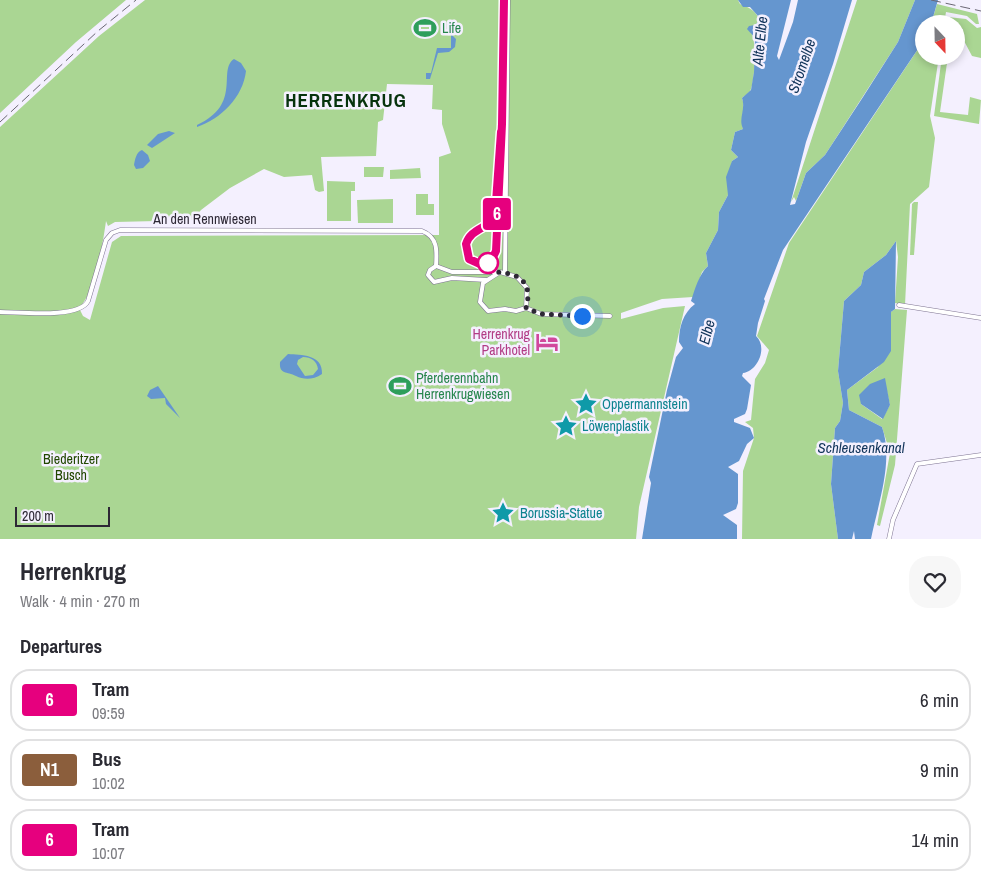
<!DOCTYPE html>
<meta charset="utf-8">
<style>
body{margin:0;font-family:"Archivo Narrow",sans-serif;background:#f7f7f7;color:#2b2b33;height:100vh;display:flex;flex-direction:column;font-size:19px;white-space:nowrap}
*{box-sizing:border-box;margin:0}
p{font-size:16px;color:#7c7c81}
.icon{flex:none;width:28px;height:28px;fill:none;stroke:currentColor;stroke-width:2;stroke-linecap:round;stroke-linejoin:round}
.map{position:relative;height:539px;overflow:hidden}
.drawer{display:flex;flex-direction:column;background:#fff;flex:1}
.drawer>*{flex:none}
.badge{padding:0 10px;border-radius:4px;font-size:18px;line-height:32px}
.needle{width:32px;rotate:158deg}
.fabs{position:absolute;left:915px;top:15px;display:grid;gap:10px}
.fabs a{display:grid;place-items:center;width:50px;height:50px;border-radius:50%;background:#fff;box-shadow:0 2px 8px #0003;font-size:25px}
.scale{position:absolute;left:15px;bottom:12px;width:95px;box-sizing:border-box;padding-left:5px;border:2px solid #2d2835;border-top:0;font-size:14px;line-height:18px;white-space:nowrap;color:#2d2835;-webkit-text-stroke:4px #f4f0fe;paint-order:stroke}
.you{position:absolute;width:25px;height:25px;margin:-12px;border:4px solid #fff;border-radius:50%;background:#1a73e8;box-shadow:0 0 0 8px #1a73e833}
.map>.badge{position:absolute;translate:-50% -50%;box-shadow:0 0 0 2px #fff}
h2{padding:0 20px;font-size:19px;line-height:45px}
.round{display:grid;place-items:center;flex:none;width:52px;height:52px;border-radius:20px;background:#f7f7f7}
.headline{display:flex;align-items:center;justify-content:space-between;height:85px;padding:0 20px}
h1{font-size:24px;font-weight:700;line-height:38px}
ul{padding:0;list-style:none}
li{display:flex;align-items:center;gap:15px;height:62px;margin:0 10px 8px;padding:0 10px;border:2px solid #e1e1e2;border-radius:20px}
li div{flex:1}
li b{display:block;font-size:19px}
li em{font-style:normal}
li .badge{min-width:55px;font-weight:700;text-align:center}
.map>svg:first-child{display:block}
.green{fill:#aad693;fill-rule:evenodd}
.water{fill:#6596cf;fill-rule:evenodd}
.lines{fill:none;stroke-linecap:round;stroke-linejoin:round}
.minor-casing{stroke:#7e7492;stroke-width:5}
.minor{stroke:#fff;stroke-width:4}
.tram{stroke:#6b6774;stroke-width:1}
.rail{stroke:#6b6774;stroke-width:1;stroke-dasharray:10 5;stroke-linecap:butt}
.line-casing{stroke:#fff;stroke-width:11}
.line{stroke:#e6007e;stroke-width:8}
.walk{stroke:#2d2835;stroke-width:5;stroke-dasharray:0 9}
.stop-dot{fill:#fff;stroke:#e6007e;stroke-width:2.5}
.labels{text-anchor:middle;stroke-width:5;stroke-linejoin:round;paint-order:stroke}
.leisure-label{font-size:14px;fill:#27864d;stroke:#f4f0fe;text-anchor:start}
.street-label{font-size:14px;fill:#2d2835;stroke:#f4f0fe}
.hotel-label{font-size:14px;fill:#b23c85;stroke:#f4f0fe;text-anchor:end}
.culture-label{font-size:14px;fill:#0d838f;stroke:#f4f0fe;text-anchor:start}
.park-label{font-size:14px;fill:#214700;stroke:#f4f0fe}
.water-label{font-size:15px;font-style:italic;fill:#11345a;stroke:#f4f0fe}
.district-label{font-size:19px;font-weight:bold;letter-spacing:1px;fill:#06330d;stroke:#f4f0fe}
</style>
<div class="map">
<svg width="981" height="539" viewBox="0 0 981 539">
<rect width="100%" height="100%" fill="#f4f0fe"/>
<g class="green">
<polygon points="0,0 126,0 76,42 0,113"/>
<path d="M145,0h593l2,4c8,3 17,7 19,16l-8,12c6,10 4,45 0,57 -1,4 -6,6 -9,9 4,12 -2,18 1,31l-8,3 -4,18 7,7 -6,4 -4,34 -9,17 -1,18 -12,23 2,13 -6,6 -9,25 -31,2 -41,14v6l42,-11 22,-2 -46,201 -3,32h-636v-412l99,-91zM387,84l46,1 -1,24 10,1v14l9,29 -12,4v78l-318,1 -9,6 -22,78 -7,-4 -4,-8c16,-15 24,-65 27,-87l2,5 7,-4 84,-2 -1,-6 3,-4 29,-22 34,-19 20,8 28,-2 3,15 4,2 5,-1 -3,-34 55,-1 2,-34 5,-2z"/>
<polygon points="857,0 915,0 898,42 825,155 806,173 796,201 794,197 791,202"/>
<polygon points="937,4 977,14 979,24 976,24 967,16 946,12 944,24 931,24"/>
<polygon points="948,17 966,19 977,28 981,27 981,58 972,56 963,39 963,29 956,28 956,24 947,24"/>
<polygon points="924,40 924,56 939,56 930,116 935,138 929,187 910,204 905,305 895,303 898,257 896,241 886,255 864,272 861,285 844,301 838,371 843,403 840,421 835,428 831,484 838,539 742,539 743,471 754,438 753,428 745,422 751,420 755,379 765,363 769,350 757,336 789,243"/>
<polygon points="942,56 948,56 940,112 968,115 970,97 981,100 979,124 934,116"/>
<polygon points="364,167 384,167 383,177 364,177"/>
<polygon points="420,168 421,178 390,179 390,170"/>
<polygon points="327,181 355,182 355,191 351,191 351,221 327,221"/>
<polygon points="416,194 428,194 428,204 434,204 434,215 416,215"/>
<polygon points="393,199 393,223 358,223 357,200"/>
<polygon points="914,202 918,202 914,255 910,255 912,204"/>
<path d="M895,309l12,1 -12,155 -15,61 -3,-1 13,-72 -8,-26 -33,-17 -2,-20 31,-23 13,-42v-13zM884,379l6,26 -8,14 -21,-15z"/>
</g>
<g class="water">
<path d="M738,0h53l-14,56 2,4 14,-38 5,-22h54l-19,64 -27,78 -16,63 5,-1 11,-31 19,-18 38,-58 35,-55 17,-42h23l-7,24h-7v16l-141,210 -19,49 1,2 -7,22 -2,13c12,11 2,35 -13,37l-1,3 9,9 -4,24 -2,5 -11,5v3l16,6 4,10 -7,6 -8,17 -11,6 10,7v29l-2,6 -13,6 14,10v14h-95l9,-56 -2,-6 18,-87 9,-33 7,-9 -4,-6c0,-15 4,-29 16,-38l-4,-3c4,-12 8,-27 17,-35l-2,-13 12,-23 1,-18 9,-17 -2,-18 6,-16 6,-4 -7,-7 4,-18 8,-3c-5,-11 3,-19 -1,-31l9,-8 3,-18 1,-34 -8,-9 2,-3 6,-1 4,-4 -1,-5 -8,-9h-7z"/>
<polygon points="451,34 456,39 455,47 449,52 438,53 430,79 426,79 426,73 431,73 437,48 451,48"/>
<path d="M234,59l7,4 5,8c-3,26 -25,48 -49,56v-2c46,-21 20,-55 37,-66z"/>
<polygon points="169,131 175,133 152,148 147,145 158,134"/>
<path d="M142,150l6,5 2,6 -7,7 -7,1 -2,-4c1,-5 2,-13 8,-15z"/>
<path d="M896,241l-1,68 -4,3v39l-7,11 -37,28 2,20 33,17c12,34 -4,77 -11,112h-16l-1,-8 -2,8h-14l-7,-55 4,-56 5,-7 3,-18 -5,-32 6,-70 17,-16 3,-13 22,-17z"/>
<path d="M288,354c13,1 35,0 34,20 -9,6 -18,6 -26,2 -9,-5 -17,-1 -16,-14zM303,357c8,0 14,4 15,12l-5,6 -8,1 -8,-12 1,-4z"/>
<polygon points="885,378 890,405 883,419 861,404 859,395 870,384"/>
<polygon points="158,386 180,418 166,404 165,398 151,399 147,396 150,390"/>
</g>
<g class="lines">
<defs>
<g id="minor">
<polyline points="505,272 508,0"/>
<polyline points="486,280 452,278 434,282 428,275 430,270 436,266 452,272 497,272"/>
<polyline points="899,305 981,318"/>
<polyline points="526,308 527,288 517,277 500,272 483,283 480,302 488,311 505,309 516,311 526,308 541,314 610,316"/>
<path d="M0,312c19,0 79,7 88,-11l18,-61 6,-7 8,-3 302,1c16,6 15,20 14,35"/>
<polyline points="889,539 893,520 917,464 981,455"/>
</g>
</defs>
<use href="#minor" class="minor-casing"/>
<use href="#minor" class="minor"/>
<path class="tram" d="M489,223c-13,8 -29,14 -22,33l9,7 14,-1 6,-11 6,-127 2,-124"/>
<g class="rail">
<polyline points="931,0 981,11"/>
<polyline points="0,122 98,31 136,0"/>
</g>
</g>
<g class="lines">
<defs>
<path id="line" d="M501,132l-6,84c-7,13 -24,12 -29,28l3,15 11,5 11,-3 5,-10 6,-127 2,-124"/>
</defs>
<use href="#line" class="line-casing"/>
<use href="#line" class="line"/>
<path class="walk" d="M488,263l2,9c26,0 44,7 36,36l15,6 41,2"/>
</g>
<defs>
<symbol id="stadium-bare" viewBox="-9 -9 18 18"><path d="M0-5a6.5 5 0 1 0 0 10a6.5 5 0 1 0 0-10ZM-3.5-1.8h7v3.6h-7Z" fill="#2e9e5b" stroke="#f4f0fe" stroke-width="2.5" paint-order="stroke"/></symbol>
<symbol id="hotel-bare" viewBox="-9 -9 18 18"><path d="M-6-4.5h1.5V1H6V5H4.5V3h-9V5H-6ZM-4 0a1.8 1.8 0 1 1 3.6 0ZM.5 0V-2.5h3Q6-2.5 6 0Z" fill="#d1479c" stroke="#f4f0fe" stroke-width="2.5" paint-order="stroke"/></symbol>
<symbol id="sight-bare" viewBox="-9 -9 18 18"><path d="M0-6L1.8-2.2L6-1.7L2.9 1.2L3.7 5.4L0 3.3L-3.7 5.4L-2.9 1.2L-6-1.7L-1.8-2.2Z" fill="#0f9aa8" stroke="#f4f0fe" stroke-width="2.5" paint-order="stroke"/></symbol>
</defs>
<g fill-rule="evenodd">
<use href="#stadium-bare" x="409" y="12" width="32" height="32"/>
<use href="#hotel-bare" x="531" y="326" width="32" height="32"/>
<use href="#stadium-bare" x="384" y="370" width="32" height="32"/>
<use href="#sight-bare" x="570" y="388" width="32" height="32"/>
<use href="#sight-bare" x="550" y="410" width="32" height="32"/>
<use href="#sight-bare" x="487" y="497" width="32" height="32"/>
</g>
<circle class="stop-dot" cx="488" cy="263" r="10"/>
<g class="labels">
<g class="leisure-label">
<text x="442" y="33">Life</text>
<text x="416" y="383">Pferderennbahn<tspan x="416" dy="16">Herrenkrugwiesen</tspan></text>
</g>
<g class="street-label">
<text x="205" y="224">An den Rennwiesen</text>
</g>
<g class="hotel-label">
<text x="530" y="339">Herrenkrug<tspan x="530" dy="16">Parkhotel</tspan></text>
</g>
<g class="culture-label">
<text x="602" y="409">Oppermannstein</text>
<text x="582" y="431">Löwenplastik</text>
<text x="520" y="518">Borussia-Statue</text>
</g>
<g class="park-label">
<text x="71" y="464">Biederitzer<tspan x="71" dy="16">Busch</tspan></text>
</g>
<g class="water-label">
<text transform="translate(760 41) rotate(-84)" y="5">Alte Elbe</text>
<text transform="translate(802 66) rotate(-71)" y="5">Stromelbe</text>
<text transform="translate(707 332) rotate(-75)" y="5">Elbe</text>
<text x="861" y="453">Schleusenkanal</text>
</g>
<g class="district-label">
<text x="346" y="107">HERRENKRUG</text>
</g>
</g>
</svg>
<div class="fabs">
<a><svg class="needle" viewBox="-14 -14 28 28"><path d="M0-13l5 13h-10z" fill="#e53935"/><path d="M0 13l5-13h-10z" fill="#7c7c81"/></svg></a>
</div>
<div class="scale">200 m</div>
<div class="you" style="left:582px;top:316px"></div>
<b class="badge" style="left:497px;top:214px;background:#e6007e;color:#fff">6</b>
</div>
<section class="drawer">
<div class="headline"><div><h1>Herrenkrug</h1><p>Walk · 4 min · 270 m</p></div><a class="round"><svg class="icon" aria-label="heart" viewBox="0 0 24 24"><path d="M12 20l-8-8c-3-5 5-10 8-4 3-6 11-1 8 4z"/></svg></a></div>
<h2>Departures</h2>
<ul>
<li><span class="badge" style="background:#e6007e;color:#fff">6</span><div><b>Tram</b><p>09:59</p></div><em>6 min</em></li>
<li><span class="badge" style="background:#8b5e3c;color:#fff">N1</span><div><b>Bus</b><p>10:02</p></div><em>9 min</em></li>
<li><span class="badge" style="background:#e6007e;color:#fff">6</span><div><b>Tram</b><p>10:07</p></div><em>14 min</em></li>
</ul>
</section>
